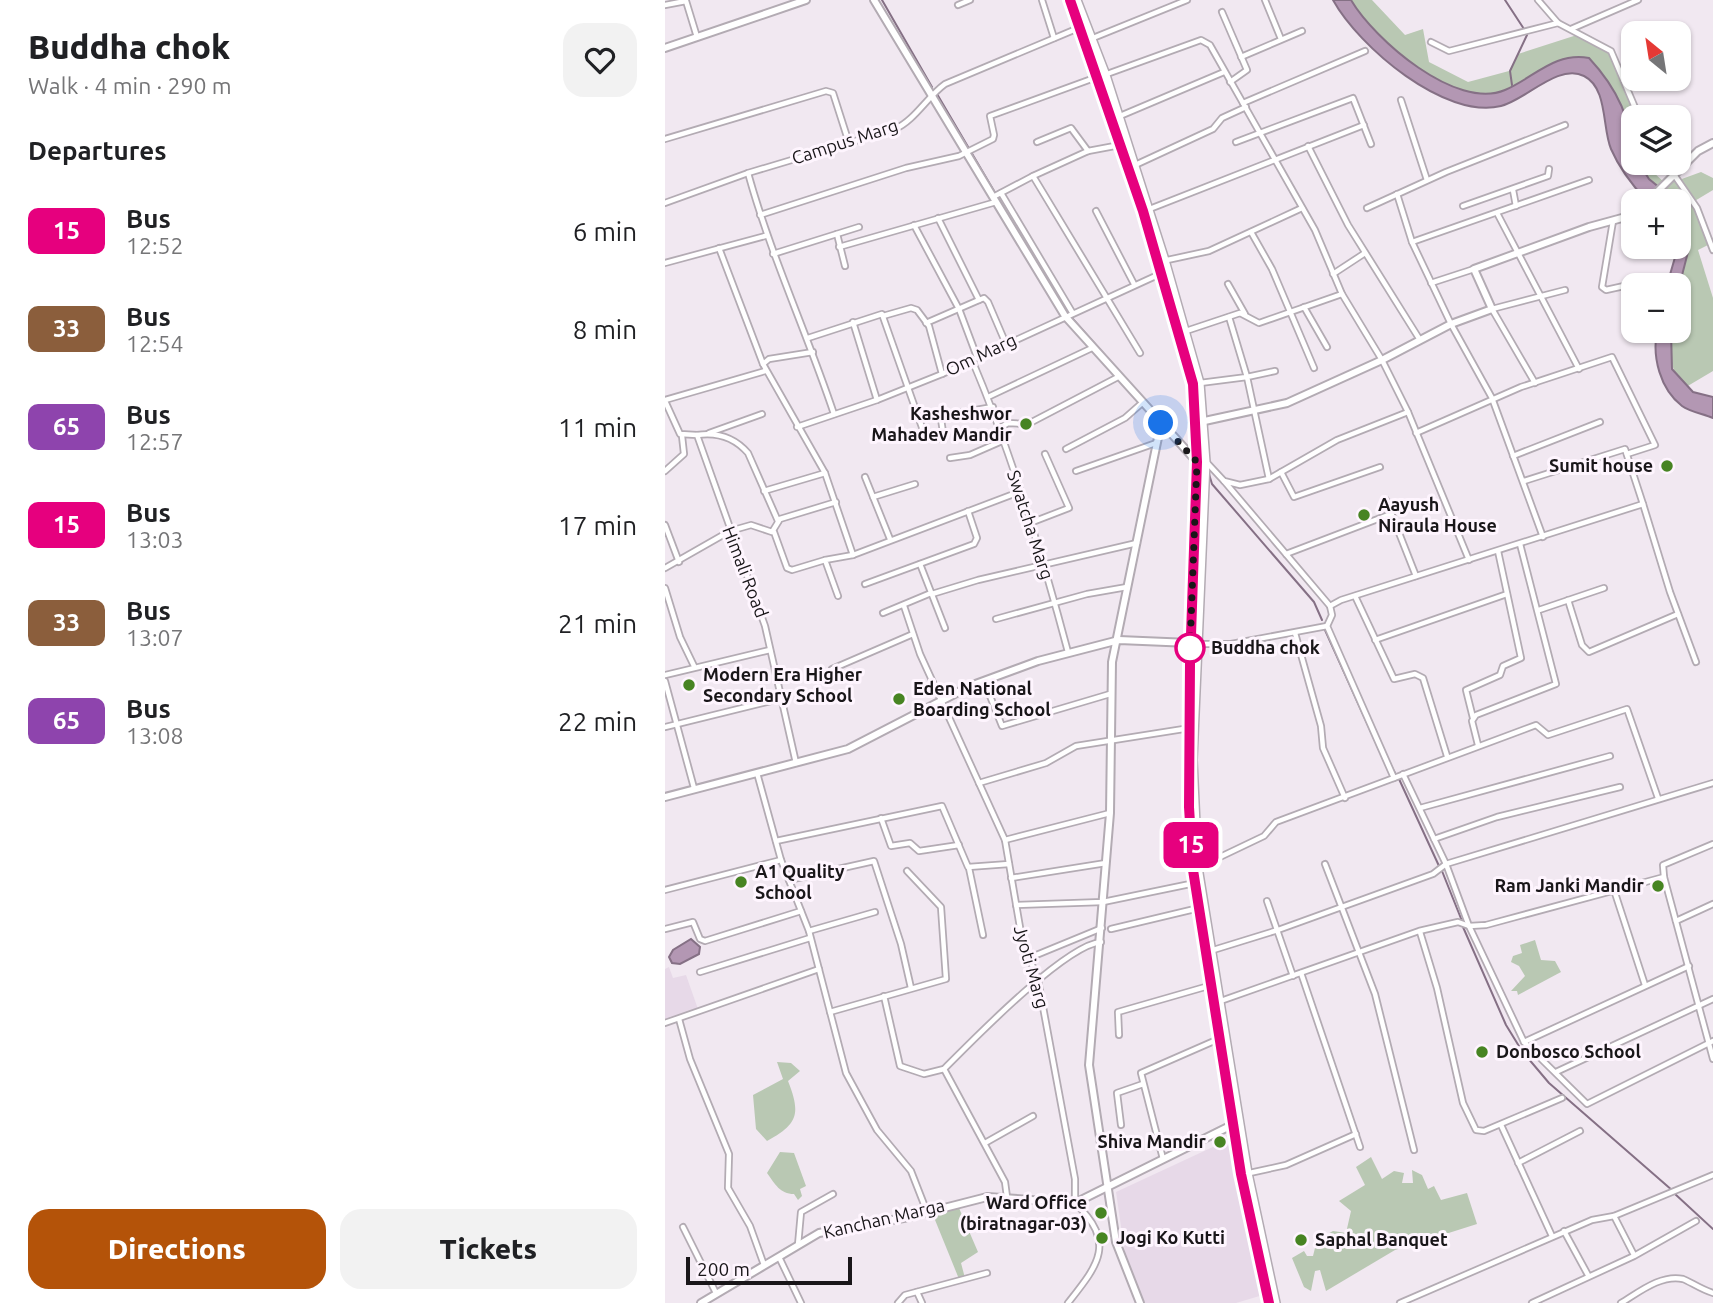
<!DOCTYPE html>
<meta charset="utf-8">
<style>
body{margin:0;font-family:Ubuntu,sans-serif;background:#f2f2f2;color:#202124;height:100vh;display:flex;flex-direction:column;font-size:26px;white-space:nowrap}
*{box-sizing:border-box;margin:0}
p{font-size:23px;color:#757577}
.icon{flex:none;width:38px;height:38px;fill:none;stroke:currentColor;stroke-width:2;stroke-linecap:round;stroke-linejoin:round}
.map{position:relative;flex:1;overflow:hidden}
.details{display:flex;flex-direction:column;background:#fff;width:665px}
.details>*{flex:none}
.badge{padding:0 14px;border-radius:10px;font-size:24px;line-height:46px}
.needle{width:46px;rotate:330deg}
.controls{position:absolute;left:956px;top:21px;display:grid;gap:14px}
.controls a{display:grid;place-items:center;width:70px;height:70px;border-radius:14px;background:#fff;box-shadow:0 2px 5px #0004;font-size:35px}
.scale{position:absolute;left:21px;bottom:18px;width:166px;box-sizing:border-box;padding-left:7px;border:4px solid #191619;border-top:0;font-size:19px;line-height:24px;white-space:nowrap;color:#191619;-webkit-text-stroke:5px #fef5fe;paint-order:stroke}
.you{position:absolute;width:35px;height:35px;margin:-18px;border:5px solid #fff;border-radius:50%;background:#1a73e8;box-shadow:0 0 0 10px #1a73e833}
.map>.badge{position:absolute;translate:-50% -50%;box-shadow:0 0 0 4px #fff}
h2{padding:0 28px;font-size:26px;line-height:63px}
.round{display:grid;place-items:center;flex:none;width:74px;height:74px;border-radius:21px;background:#f2f2f2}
.headline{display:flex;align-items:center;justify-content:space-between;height:119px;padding:0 28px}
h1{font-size:33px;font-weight:800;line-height:52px}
.cta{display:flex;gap:14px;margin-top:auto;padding:14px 28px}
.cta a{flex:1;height:80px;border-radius:21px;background:#b45309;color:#fff;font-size:28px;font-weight:800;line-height:80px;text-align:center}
.cta a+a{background:#f2f2f2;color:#202124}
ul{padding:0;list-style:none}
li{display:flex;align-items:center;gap:21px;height:98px;padding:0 28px}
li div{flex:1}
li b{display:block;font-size:26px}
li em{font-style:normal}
li .badge{min-width:77px;font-weight:700;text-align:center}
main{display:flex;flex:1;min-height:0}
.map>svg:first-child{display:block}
.built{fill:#e7d9e8}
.green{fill:#b9c8b3}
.water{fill:#b397b3;stroke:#857085;stroke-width:2}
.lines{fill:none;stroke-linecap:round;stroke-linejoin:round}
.stream{stroke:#857085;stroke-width:2}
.street-casing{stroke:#b3abb3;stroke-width:8}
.secondary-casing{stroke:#b3abb3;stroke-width:10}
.primary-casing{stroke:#b3abb3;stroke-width:10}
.street{stroke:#fff;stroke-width:4.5}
.secondary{stroke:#fff;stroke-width:6}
.primary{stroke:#fff;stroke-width:7}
.line-casing{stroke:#fff;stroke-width:16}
.line{stroke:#e6007e;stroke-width:10}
.walk{stroke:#191619;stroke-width:7;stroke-dasharray:0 12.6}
.poi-dot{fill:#478422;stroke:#fef5fe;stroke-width:2.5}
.stop-dot{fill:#fff;stroke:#e6007e;stroke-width:3.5}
.labels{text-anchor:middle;stroke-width:6;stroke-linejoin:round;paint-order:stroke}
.street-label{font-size:18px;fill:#191619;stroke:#fef5fe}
.poi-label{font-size:18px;font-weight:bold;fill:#191619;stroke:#fef5fe;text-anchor:start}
.stop-label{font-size:18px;font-weight:bold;fill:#191619;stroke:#fef5fe;text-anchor:start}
</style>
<main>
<section class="details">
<div class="headline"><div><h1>Buddha chok</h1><p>Walk · 4 min · 290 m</p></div><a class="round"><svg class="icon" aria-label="heart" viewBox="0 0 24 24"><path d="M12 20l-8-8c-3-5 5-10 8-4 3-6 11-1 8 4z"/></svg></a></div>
<h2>Departures</h2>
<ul>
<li><span class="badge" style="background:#e6007e;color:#fff">15</span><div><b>Bus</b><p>12:52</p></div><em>6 min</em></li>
<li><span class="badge" style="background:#8b5e3c;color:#fff">33</span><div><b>Bus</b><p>12:54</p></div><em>8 min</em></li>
<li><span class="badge" style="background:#8e44ad;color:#fff">65</span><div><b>Bus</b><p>12:57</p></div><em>11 min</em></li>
<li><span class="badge" style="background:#e6007e;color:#fff">15</span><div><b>Bus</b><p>13:03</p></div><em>17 min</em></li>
<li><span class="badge" style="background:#8b5e3c;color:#fff">33</span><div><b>Bus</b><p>13:07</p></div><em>21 min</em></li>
<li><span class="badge" style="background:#8e44ad;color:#fff">65</span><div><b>Bus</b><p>13:08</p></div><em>22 min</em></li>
</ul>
<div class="cta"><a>Directions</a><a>Tickets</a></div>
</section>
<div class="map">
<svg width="1048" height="1303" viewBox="0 0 1048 1303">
<rect width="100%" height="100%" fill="#f1e8f1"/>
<g class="built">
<polygon points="4,967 8,978 21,975 34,1012 0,1020 0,969"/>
<polygon points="565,1139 598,1295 571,1303 480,1303 460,1254 451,1192"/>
</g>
<g class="green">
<path d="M686,0h21l33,35 18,-6 6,33 39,20 41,-11 9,-17 62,-20 31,17 28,66h-6v23c-12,-35 -19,-55 -44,-82 -35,-6 -54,19 -84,32 -49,21 -131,-51 -154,-90z"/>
<path d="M974,163h17l-3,9 12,11 9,-10 5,7 22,-8 12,6v12l-20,12 17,42 -12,6 15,48v73l-27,16c-18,-18 -16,-33 -15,-56h7v-40l11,-43 -3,-19 -8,-28 -29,-22z"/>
<polygon points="870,940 876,960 890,961 896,972 853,995 852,991 846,991 860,976 854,966 846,962 848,956 857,953 855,945"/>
<path d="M112,1062l14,1 9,8 -12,10c13,33 10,43 -21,60l-11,-12 -3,-34 30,-16z"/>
<path d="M115,1152l14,1 12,33 -6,3 2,7 -4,4 -4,-6c-14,0 -19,-10 -27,-21z"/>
<polygon points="706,1157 717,1179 729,1171 739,1173 737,1183 748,1183 747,1170 757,1175 763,1189 769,1186 776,1200 802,1193 812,1224 730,1250 661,1291 655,1270 650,1271 646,1291 639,1287 627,1258 639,1251 642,1256 648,1256 652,1240 668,1231 681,1233 686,1211 674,1201 700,1185 691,1167"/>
<polygon points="294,1208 313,1252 296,1263 300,1278 294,1279 268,1215"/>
</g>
<g class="water">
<path d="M668,0h18c23,39 105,111 154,90 30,-13 49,-38 84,-32 28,30 44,63 44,105h6l10,16 27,22h-29c-15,-16 -27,-31 -36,-52 -9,-21 -3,-61 -27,-73 -26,-13 -58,24 -83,30 -56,14 -142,-59 -168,-106z"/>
<polygon points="1013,207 1024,248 1013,291 1013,285 1002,285 1013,247"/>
<path d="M992,331h14l1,38 21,23 20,5v21c-9,-4 -23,-6 -31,-12 -22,-17 -30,-49 -25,-75z"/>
<polygon points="26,939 35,947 34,954 15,964 7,963 4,957 8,950"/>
</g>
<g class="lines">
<g class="stream">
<polyline points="217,0 267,87"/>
<polyline points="840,0 859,29"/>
<polyline points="847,85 845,71 862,35"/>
<polyline points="272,94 370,261"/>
<polyline points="1031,149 1048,139"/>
<polyline points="1011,168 1024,155"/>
<polyline points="395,301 401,309"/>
<polyline points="406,317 493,415"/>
<polyline points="544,474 547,484 649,602 657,620"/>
<polyline points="660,630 716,754"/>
<polyline points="723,760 731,775"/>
<polyline points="734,779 774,866"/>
<polyline points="777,871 797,921"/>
<polyline points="798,927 841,1025 857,1051 884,1083 1008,1191"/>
<polyline points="1010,1194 1048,1229"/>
</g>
<defs>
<g id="street">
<polyline points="377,0 389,38"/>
<polyline points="600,0 616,39"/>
<polyline points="873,0 893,23 946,51 974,117"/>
<polyline points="0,5 21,1 32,37"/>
<polyline points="293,5 305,0"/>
<polyline points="557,12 582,70 565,82"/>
<polyline points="906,29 973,0"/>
<polyline points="428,38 522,0"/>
<polyline points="766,42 784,51 893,23"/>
<polyline points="576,57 637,31"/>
<polyline points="442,74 536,40 545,45 650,230 677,294 717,360 743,412 804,560"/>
<polyline points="736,100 762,180"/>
<polyline points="578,103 700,51"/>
<polyline points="455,116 559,72"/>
<polyline points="0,139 161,91 168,93 184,143"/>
<polyline points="372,142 406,128 423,151"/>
<polyline points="571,142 688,98 706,144"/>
<polyline points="455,145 423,151 368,176 475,353"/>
<polyline points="643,146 683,225 755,340"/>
<polyline points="1001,163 1032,208 1048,250"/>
<polyline points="468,166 548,129 557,118 581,107"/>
<path d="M83,173c23,83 59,160 86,241"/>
<polyline points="848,190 851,206"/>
<polyline points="336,193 407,312"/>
<polyline points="732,194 747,242 786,324 827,398 878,537"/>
<polyline points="328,197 368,176"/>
<path d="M0,203l83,-30 147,-44c20,-9 32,-32 50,-45l136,-57"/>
<polyline points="798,206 883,176 884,169"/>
<polyline points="702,208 781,172 900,125"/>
<polyline points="482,210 699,125"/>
<polyline points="431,211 469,284"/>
<polyline points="832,213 914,369"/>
<polyline points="95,215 241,168 294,156 328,139 329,135 325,116 432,77"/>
<polyline points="948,221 937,287 941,290 977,282"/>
<polyline points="249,225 294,309 312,357"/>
<polyline points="586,232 607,269 649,368"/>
<polyline points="172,234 180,266"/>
<polyline points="747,242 924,180"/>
<polyline points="174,247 331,202"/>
<polyline points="54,248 98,364"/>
<polyline points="108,254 194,227"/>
<polyline points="493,262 544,251 637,208"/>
<polyline points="0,263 100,236"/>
<polyline points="668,274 700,253"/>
<polyline points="766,283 809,269"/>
<polyline points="563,284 580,314"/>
<polyline points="314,300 319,298 323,302 341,344"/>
<polyline points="639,307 662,347"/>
<polyline points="218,316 246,308 252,310 264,326 277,374"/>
<polyline points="188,322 212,400"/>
<polyline points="261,323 314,300 273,218"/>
<polyline points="518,332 575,313 594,323 677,294"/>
<polyline points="143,338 217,314 260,436 279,439 276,419 281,415 328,407"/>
<polyline points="148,352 104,359 98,364 160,473 188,555"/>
<path d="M307,360c40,94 70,194 96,292"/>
<polyline points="535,383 582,377 564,317"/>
<polyline points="870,383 827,309 900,290"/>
<polyline points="323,397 427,348"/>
<polyline points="0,400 100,371"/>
<polyline points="0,401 15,434 32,435 100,626 131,763"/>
<polyline points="132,427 212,400 277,374 495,274"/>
<polyline points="333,429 343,423 363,424 453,377"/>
<polyline points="44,433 97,414"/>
<polyline points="751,433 856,387 947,357 990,445 962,454"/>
<path d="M32,435c20,-3 38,3 51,18l30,68"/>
<polyline points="401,449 460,418 477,403"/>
<polyline points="532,452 559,481 575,485 604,479 672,440 743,412"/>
<polyline points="848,456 935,422"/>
<polyline points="285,458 305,455 337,441"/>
<polyline points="0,471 19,454 17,436"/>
<polyline points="411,471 491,443"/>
<polyline points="616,472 629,497 715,467"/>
<polyline points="200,477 225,539"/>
<polyline points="604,479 582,377 610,371"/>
<polyline points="559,481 665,606 667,615 662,626 729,778"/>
<polyline points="99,491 160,473"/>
<polyline points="208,497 250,484"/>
<polyline points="721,500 751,576"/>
<polyline points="978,504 1005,592 1031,662"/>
<polyline points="365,523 404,508 380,454"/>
<polyline points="0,525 14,562"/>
<polyline points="109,532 122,568 127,570 160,560"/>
<polyline points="621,554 726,514"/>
<polyline points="255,564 280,628"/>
<polyline points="0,568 65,531 86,525 107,532 115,519 171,502"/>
<polyline points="200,584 309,544 312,538 303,511"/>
<polyline points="0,588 15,637 29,666"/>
<polyline points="267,594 313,580 472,543"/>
<polyline points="173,596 160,560 188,555 354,492"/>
<polyline points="690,596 729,679 750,674 758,678 782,756"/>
<polyline points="903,600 917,645 924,652 1013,614"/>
<path d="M239,606l16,48 85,186 17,99 16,41 37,199v24c42,40 23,62 -7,100"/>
<polyline points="665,606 676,600 978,504 960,449 859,481"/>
<polyline points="874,610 939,588"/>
<polyline points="218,613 266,593"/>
<polyline points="331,619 422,594 462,587"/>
<polyline points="630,633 656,726 658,748 680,798"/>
<polyline points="710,640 842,594"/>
<polyline points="531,644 566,644 662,626"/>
<polyline points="167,669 248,634"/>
<polyline points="0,675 105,650"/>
<polyline points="0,681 29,788"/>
<polyline points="319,681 337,726 445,694"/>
<polyline points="808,718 801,690 835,675 838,666 856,658 833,551"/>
<polyline points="0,727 114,699"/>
<polyline points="813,745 807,721 811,715 891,684 855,544"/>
<polyline points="92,773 116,860 144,931 181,1073 212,1130 246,1171 262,1212"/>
<polyline points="738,774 781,864 804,926 859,1042 922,1104 1048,1041"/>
<polyline points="314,783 381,763 411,746 525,728"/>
<polyline points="755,808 945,756"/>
<polyline points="216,818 226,846 245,843 254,851 294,845"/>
<polyline points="769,839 832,817 955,787"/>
<polyline points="340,840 445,813"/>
<polyline points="111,841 277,806 303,867 344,864"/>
<polyline points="660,864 710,994 749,1150"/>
<polyline points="304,868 318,935"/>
<polyline points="532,868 599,836 611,822 871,725 883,735 962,709 993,798"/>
<polyline points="999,877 1048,1059"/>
<polyline points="346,878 441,863"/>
<polyline points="124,880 209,861 236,944 246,988"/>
<polyline points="0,890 116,860"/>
<polyline points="949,890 980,985"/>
<polyline points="602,901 628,976"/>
<polyline points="351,905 438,902 530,883"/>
<polyline points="1011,921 1048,904"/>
<polyline points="0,929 28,922 35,939 40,941 136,911"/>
<polyline points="446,929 534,908"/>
<polyline points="144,931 210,912"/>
<polyline points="755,932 772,988 798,1103 811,1130 819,1131 897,1098"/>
<polyline points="545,951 613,930 768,874 781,864 1048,783"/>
<polyline points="364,958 437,928"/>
<polyline points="35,972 145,938"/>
<polyline points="636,973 695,1147"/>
<path d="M219,996l16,70 24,8 20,-5c28,-28 121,-124 157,-127"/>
<polyline points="550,1003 754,931 793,922 804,926 821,925 999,877 998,865 1048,844"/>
<polyline points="165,1012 281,979 276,907 242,871"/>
<polyline points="14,1019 25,1059 64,1154 63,1188 85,1226 99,1265"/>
<polyline points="0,1023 154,969"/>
<polyline points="454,1035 453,1012 547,985"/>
<polyline points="859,1042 1024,966"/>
<polyline points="279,1069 340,1182 342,1197"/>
<polyline points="891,1072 1048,999"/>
<polyline points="456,1125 452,1093 478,1084"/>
<polyline points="836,1125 887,1236"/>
<polyline points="320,1143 368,1116"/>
<polyline points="498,1159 476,1073 556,1038"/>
<polyline points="853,1163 915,1131"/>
<polyline points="580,1174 621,1165 691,1134"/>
<polyline points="949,1216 969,1255"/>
<polyline points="18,1227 51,1293"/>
<polyline points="899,1231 923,1275"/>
<polyline points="133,1245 136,1212 168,1194"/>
<polyline points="114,1257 136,1303"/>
<polyline points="252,1292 257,1303"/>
<polyline points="233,1303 240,1295 322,1273"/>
<polyline points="735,1303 927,1220 949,1216 1048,1175"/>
<polyline points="867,1303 969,1256 1031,1221"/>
<path d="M956,1303c17,-10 40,-29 62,-24 6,2 19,11 30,14"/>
</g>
<g id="secondary">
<polyline points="209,0 400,316 532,462"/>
<polyline points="0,48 141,0"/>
<polyline points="983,201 1033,151 1048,143"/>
<polyline points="535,422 622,403 717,360 786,324 827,309 809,269 924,227 968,215"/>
<polyline points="0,797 183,749 305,686 373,661 454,640 525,643"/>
<polyline points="36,1303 154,1233 244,1217 322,1197 410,1203 569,1124"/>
<polyline points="475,1303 451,1242 424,1065 445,813 447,662 496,423"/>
</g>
<g id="primary">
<polyline points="405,0 477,211 528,384 532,462 524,749"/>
<polyline points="412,0 441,75 500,260 535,383 541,462 528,760 533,867 583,1173 611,1303"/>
<polyline points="524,775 528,870 541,951"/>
<polyline points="562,1080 576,1174 604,1303"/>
</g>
</defs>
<use href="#street" class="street-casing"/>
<use href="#secondary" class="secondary-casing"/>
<use href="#primary" class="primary-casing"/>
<use href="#street" class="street"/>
<use href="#secondary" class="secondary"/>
<use href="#primary" class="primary"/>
</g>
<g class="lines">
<defs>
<polyline id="line" points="405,0 478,211 528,384 532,462 525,664 524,807 528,870 576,1174 604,1303"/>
</defs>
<use href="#line" class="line-casing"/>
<use href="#line" class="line"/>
<polyline class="walk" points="496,423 532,462 525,648"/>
</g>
<g class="poi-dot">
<circle cx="361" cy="424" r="7"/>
<circle cx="1002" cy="466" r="7"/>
<circle cx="699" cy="515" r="7"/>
<circle cx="24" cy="685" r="7"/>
<circle cx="234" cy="699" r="7"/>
<circle cx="76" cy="882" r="7"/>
<circle cx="993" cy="886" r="7"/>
<circle cx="817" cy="1052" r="7"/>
<circle cx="555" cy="1142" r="7"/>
<circle cx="436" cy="1213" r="7"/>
<circle cx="437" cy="1238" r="7"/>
<circle cx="636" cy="1240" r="7"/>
</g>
<circle class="stop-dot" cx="525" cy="648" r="14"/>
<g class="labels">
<g class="street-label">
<text transform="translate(180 142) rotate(-18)" y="6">Campus Marg</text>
<text transform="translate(316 355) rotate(-25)" y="6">Om Marg</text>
<text transform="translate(365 525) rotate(72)" y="6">Swatcha Marg</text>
<text transform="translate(80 572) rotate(69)" y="6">Himali Road</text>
<text transform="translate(366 967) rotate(74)" y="6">Jyoti Marg</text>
<text transform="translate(219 1219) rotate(-13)" y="6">Kanchan Marga</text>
</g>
<g class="poi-label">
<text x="347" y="420" text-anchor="end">Kasheshwor<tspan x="347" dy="21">Mahadev Mandir</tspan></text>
<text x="988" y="472" text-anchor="end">Sumit house</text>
<text x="713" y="511">Aayush<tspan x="713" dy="21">Niraula House</tspan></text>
<text x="38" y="681">Modern Era Higher<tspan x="38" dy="21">Secondary School</tspan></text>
<text x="248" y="695">Eden National<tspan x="248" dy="21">Boarding School</tspan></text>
<text x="90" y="878">A1 Quality<tspan x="90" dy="21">School</tspan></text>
<text x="979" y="892" text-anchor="end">Ram Janki Mandir</text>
<text x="831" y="1058">Donbosco School</text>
<text x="541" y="1148" text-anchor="end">Shiva Mandir</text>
<text x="422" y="1209" text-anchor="end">Ward Office<tspan x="422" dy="21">(biratnagar-03)</tspan></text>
<text x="451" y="1244">Jogi Ko Kutti</text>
<text x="650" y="1246">Saphal Banquet</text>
</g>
<g class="stop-label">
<text x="546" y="654">Buddha chok</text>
</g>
</g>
</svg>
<div class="controls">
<a><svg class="needle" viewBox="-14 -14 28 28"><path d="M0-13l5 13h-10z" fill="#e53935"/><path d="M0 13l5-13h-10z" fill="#757577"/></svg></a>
<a><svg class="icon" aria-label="layers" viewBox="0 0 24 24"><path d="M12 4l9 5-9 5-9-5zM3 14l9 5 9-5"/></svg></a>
<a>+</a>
<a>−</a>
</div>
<div class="scale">200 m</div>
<div class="you" style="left:496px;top:423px"></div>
<b class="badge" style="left:526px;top:845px;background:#e6007e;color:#fff">15</b>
</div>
</main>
